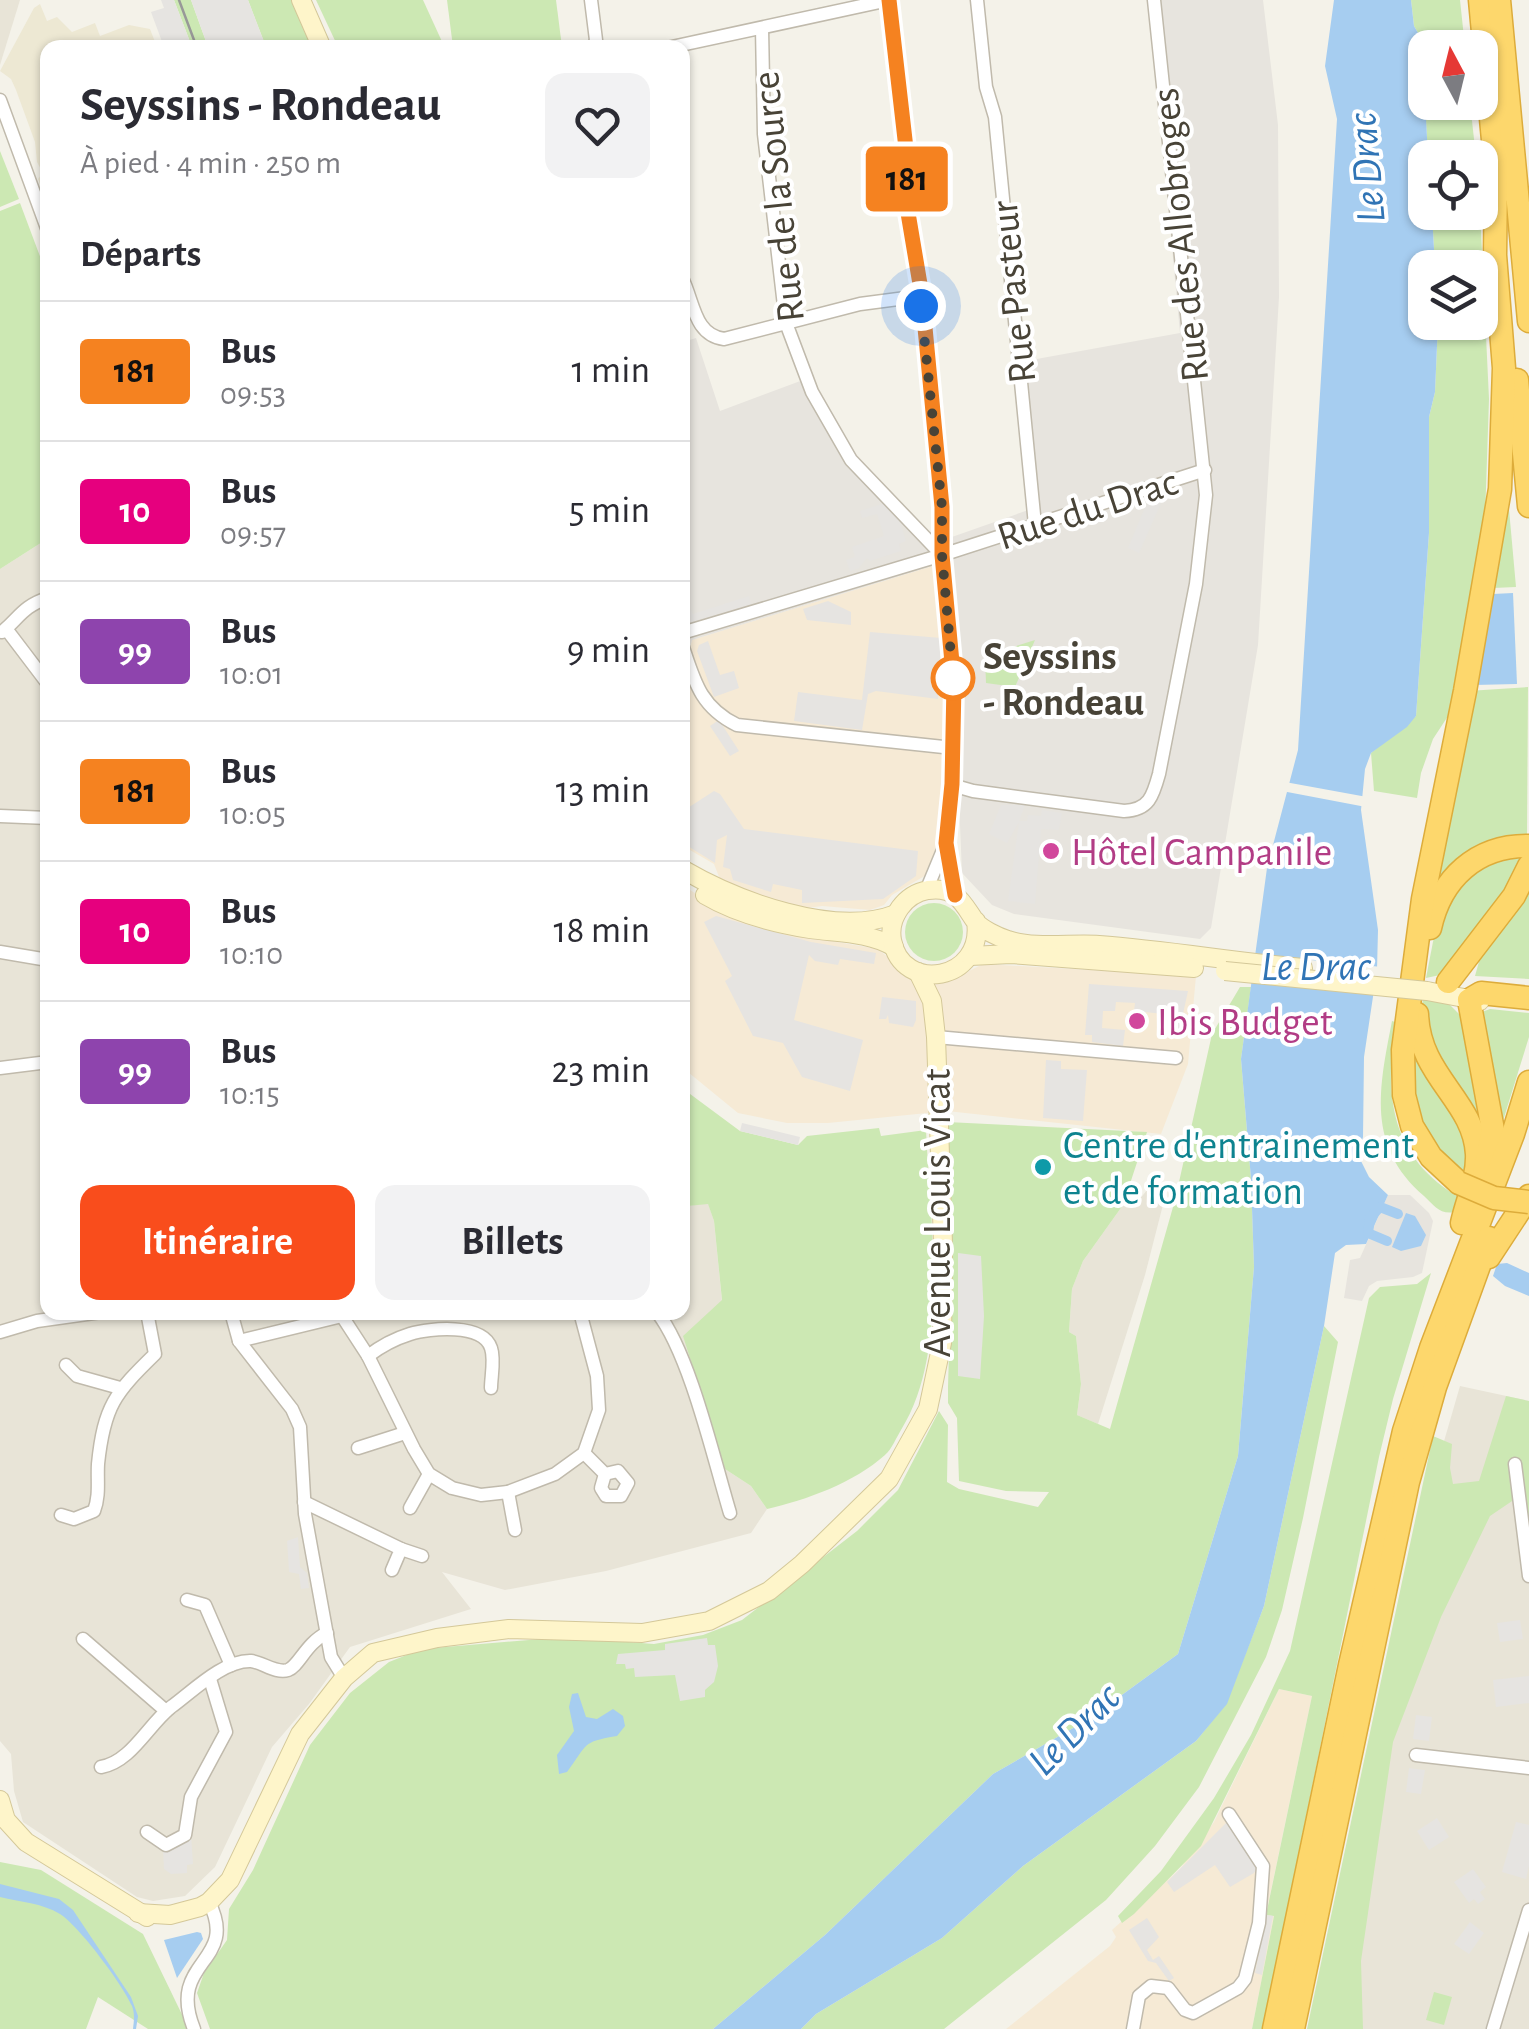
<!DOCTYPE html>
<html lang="fr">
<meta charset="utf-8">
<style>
body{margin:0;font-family:"Alegreya Sans",sans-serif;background:#f2f2f3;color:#2b2b33;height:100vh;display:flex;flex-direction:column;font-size:38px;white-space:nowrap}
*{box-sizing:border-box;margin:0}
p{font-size:32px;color:#7c7c81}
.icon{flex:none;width:55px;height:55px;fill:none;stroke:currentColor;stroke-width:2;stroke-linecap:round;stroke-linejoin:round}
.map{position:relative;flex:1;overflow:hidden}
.sheet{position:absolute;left:40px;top:40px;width:650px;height:1280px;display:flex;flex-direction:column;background:#fff;border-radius:20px;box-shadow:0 2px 8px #0004}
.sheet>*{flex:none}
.badge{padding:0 20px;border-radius:8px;font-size:35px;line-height:65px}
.needle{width:65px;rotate:353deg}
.fabs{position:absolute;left:1408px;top:30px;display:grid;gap:20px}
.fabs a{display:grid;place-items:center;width:90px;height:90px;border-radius:20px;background:#fff;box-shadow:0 2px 8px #0004;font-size:50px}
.you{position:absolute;width:50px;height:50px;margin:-25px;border:8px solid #fff;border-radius:50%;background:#1a73e8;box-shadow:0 0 0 15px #1a73e833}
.map>.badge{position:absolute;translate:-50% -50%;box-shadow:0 0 0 5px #fff}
h2{padding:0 40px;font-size:38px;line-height:90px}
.round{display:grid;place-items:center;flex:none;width:105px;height:105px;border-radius:20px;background:#f2f2f3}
.headline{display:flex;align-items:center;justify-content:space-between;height:170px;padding:0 40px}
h1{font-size:48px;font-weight:700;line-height:75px}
.action{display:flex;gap:20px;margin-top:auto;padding:20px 40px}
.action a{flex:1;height:115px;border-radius:20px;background:#f94d1c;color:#fff;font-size:40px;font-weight:700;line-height:115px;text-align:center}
.action a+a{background:#f2f2f3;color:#2b2b33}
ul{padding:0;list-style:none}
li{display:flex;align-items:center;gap:30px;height:140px;padding:0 40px;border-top:2px solid #e1e1e2}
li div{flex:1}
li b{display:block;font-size:38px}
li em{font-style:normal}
li .badge{min-width:110px;font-weight:700;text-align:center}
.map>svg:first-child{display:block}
.residential{fill:#e8e4d7}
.commercial{fill:#f6ead5}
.industrial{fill:#e7e4de}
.education{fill:#ede8d3}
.green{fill:#cce8b3}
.parking{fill:#e6e4e1}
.water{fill:#a6cdf0}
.pier{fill:#f4f2e9}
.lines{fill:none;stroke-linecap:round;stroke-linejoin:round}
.canal{stroke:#a6cdf0;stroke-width:10}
.minor-casing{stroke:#c0baac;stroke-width:15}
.secondary-casing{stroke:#d4c899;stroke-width:20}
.motorway-casing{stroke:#ddac3b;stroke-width:25}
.minor{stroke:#fff;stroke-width:12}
.secondary{stroke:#fef5ca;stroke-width:18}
.motorway{stroke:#fdd76c;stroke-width:22}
.tram{stroke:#989898;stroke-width:2.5}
.secondary-bridge-casing{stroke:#d4c899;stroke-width:20;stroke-linecap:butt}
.motorway-bridge-casing{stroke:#ddac3b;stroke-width:25;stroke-linecap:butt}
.secondary-bridge{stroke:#fef5ca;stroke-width:18}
.motorway-bridge{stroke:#fdd76c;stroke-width:22}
.line-casing{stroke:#fff;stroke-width:22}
.line{stroke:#f58220;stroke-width:15}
.walk{stroke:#484337;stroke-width:10;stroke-dasharray:0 18}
.stop-dot{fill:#fff;stroke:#f58220;stroke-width:5}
.hotel-dot{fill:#d1479c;stroke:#fff;stroke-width:4}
.culture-dot{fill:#0f9aa8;stroke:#fff;stroke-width:4}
.labels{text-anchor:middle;stroke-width:8;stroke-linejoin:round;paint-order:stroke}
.street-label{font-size:40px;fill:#484337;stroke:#fff}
.stop-label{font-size:40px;font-weight:bold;fill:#484337;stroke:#fff;text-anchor:start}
.hotel-label{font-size:40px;fill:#b23c85;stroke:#fff;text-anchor:start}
.culture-label{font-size:40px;fill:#0d838f;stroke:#fff;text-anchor:start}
.water-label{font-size:42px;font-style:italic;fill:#3074b5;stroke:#fff}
</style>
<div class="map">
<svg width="1529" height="2029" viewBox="0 0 1529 2029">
<rect width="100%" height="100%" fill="#f4f2e9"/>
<g class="residential">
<polygon points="0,0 20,0 0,65"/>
<polygon points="47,539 48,1312 682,1312 683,1194 688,1206 708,1203 714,1221 722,1301 725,1469 751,1486 767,1509 751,1533 606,1571 505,1590 442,1572 471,1609 350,1647 309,1704 272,1747 215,1867 185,1896 153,1901 137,1897 23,1822 14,1791 11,1754 0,1741 0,569"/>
<polygon points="1148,1189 1166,1193 1145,1275 1098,1424 1077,1415 1081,1384 1076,1336 1069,1332 1072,1289 1083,1261 1123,1205 1138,1201"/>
<polygon points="1460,1386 1529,1401 1529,2029 1319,2029 1414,1545"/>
</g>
<g class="commercial">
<polygon points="942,563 956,729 937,844 928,874 892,895 884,905 870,910 822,906 792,910 765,896 723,887 714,864 683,846 682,672 692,640"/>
<polygon points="682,885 706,900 802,936 878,949 914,979 953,979 983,964 1196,976 1188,1064 1161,1134 947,1111 828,1123 787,1123 738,1113 683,1068"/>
<polygon points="1279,1689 1312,1696 1266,1914 1274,1916 1252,2029 1006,2029 1110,1946 1116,1937 1112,1930 1180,1869 1214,1822"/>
</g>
<g class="industrial">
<polygon points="1149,0 1263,0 1278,125 1279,297 1258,645 1211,928 1200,939 1014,914 992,905 962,873 956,729 942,563 692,640 683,672 683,342 696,338 720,411 803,380 834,438 932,544 1034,508 1020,362 1180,333"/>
<polygon points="1388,1195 1410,1195 1429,1213 1433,1221 1422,1273 1413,1277 1377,1281 1369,1286 1362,1301 1344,1298 1350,1260 1360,1258"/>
</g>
<polygon class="education" points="40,4 47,21 57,17 72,32 95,23 100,36 129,25 150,29 157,47 48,48 47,203 38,179 43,173 37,162 35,142 16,90 11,79 0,71 34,8"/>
<g class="green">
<polygon points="174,0 191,0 208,47 192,47"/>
<polygon points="248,0 292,0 313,47 266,47"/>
<polygon points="316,0 423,0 444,46 338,47"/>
<polygon points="447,0 556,0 562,47 453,47"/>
<polygon points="1411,0 1460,0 1465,47 1425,48 1425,96 1422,40 1414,26"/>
<polygon points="1425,103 1470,103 1476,157 1428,157"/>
<polygon points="0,151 19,199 0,207"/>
<polygon points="20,203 47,275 47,539 0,569 0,211"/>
<polygon points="1480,210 1489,399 1485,518 1452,710 1433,739 1421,773 1417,798 1374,791 1371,753 1416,716 1429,533 1429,417 1435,392 1438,323 1480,322 1480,268 1435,267 1432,213 1480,212"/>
<polygon points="1508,498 1516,587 1493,588"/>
<polygon points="1035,640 1015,687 986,683 985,656"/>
<polygon points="1528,687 1527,837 1436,887 1468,691"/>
<polygon points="1527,852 1523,868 1440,975 1426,978 1438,916 1466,871"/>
<polygon points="1529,881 1529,979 1475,976 1480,958"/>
<circle cx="934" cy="932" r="29"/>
<polygon points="1240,987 1251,987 1241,1059 1251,1179 1254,1267 1238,1456 1178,1654 1089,1719 993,1774 825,1935 713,2029 210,2029 197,1993 204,1973 227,1940 229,1909 253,1870 310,1745 350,1693 389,1662 422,1649 565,1637 654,1644 703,1635 742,1620 857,1531 898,1490 939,1411 948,1425 947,1482 959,1489 1038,1507 1049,1492 1006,1491 959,1481 957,1418 948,1403 948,1387 952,1253 947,1122 1147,1132 1123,1205 1083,1261 1072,1289 1069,1332 1076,1336 1081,1384 1077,1415 1110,1429 1175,1200 1212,1034"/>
<path d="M1423,996l24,6 17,17 21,116c-31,-42 -67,-84 -62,-139z"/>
<polygon points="1490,1009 1529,1013 1529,1037 1502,1124 1482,1012"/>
<path d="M1392,1021l3,1c-10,75 -6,135 67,177l-6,13c-17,3 -21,-6 -32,-16 -58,-50 -45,-108 -32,-175z"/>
<polygon points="1413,1039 1464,1129 1468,1182 1449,1169 1416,1121"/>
<path d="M682,1088l58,43 58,14 9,-9 72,-8 2,8 45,-6c4,90 24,222 -25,300 -5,8 -9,19 -16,25 -31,28 -79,45 -118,54l-16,-23 -26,-17 -42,-133 39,-36 -8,-79 -6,-17 -20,2 -5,-13z"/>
<polygon points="1431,1273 1393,1399 1379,1457 1263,2029 1252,2029 1274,1916 1266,1915 1312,1696 1279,1689 1201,1846 1134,1914 1122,1923 1118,1916 1161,1871 1214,1798 1251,1735 1290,1651 1369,1298 1380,1287 1417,1284"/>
<polygon points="1324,1326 1338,1342 1303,1518 1282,1610 1266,1657 1199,1787 1155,1846 1106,1900 944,2029 801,2029 816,2014 942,1938 1023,1866 1196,1741 1226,1704 1264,1606"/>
<polygon points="1506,1396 1529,1401 1529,1563 1518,1497 1490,1516 1441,1617 1393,1742 1361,1961 1363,2029 1307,2029 1433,1436 1452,1444 1450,1468 1453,1484 1479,1481"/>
<polygon points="0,1862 41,1870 143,1934 189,2029 148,2029 98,1997 86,2029 0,2029"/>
<polygon points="1434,1992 1452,1997 1444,2025 1426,2020"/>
</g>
<g class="parking">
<polygon points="161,0 174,0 192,47 164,47 151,12 164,8"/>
<polygon points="191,0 248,0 266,47 208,47"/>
<polygon points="1149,498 1161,503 1139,553 1128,548"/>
<polygon points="885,503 897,513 906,541 899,544 901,551 870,561 867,558 859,568 850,571 846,560 855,557 852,547 884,536 877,514 862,518 860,511"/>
<polygon points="682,596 693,614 749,596 751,604 691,622 683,618"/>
<polygon points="828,601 851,612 851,625 807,620 803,609"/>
<polygon points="870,632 941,638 938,699 876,691 868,694 862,730 794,721 798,692 862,700"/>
<polygon points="708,641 720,675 734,671 739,688 714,697 697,651 699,645"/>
<polygon points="719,720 739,751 730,756 710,726"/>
<polygon points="714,791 720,794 744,829 918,851 916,876 883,899 802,903 802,890 773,884 771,892 733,880 730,869 723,867 727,835 717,840 715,863 683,843 683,811"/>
<polygon points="1001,805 1025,805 1019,821 1027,821 1028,815 1041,816 1042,810 1062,813 1059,830 1041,829 1035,904 1008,901 1019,822 1007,843 989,834"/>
<polygon points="716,916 811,942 876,953 874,964 840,959 838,965 815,961 809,955 794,1020 863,1040 850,1091 802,1077 783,1043 753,1036 725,981 732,976 704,922"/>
<polygon points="1089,984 1188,991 1179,1032 1165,1030 1166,1014 1172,1014 1172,1007 1166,1006 1165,1014 1134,1011 1135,1003 1116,1002 1115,1011 1103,1011 1102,1028 1125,1030 1123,1046 1092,1042 1092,1035 1085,1035"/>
<polygon points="882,997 916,1001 916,1020 913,1027 889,1023 888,1015 886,1019 879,1019"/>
<polygon points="1046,1060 1061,1061 1061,1069 1087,1070 1083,1121 1043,1118"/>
<polygon points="742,1123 800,1137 798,1145 740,1131"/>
<polygon points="958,1253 981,1256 984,1316 980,1379 958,1376"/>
<polygon points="298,1537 300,1567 307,1573 309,1588 301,1589 299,1574 289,1572 287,1541"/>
<polygon points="1520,1620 1523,1639 1500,1642 1497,1623"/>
<polygon points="707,1638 708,1645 715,1645 718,1666 714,1682 705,1690 705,1697 680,1701 675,1675 635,1677 634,1668 626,1669 625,1664 616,1664 618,1654 665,1650 665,1644"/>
<polygon points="1529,1676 1529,1703 1496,1707 1493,1680"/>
<polygon points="1416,1715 1432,1717 1429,1741 1413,1739"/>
<polygon points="1409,1768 1425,1770 1421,1794 1406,1792"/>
<polygon points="1437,1818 1449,1837 1429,1850 1417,1831"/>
<polygon points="1229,1820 1259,1865 1254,1873 1230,1887 1215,1865 1174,1892 1167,1882"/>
<polygon points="1516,1822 1529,1825 1529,1866 1526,1879 1502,1872"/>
<polygon points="191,1835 193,1864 187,1865 187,1873 171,1874 164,1869 163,1850"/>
<polygon points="1473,1869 1486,1887 1480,1892 1485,1899 1478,1904 1474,1899 1469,1903 1454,1882"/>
<polygon points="1266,1915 1273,1916 1262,1975 1255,1973"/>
<polygon points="1147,1918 1159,1937 1147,1950 1153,1960 1159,1956 1174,1978 1169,1981 1156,1963 1148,1961 1129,1930"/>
<polygon points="1470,1922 1484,1933 1469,1954 1454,1944"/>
</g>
<g class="water">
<polygon points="1334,0 1411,0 1414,26 1422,40 1428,157 1425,158 1425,212 1432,213 1435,267 1425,268 1425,322 1438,323 1435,392 1429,417 1429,533 1416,716 1407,727 1371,753 1365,769 1361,810 1378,930 1377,970 1364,1057 1363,1137 1358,1155 1369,1177 1388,1195 1366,1244 1346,1245 1335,1253 1324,1326 1264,1606 1227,1704 1196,1741 1023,1866 942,1938 816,2014 801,2029 713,2029 825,1935 993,1774 1089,1719 1178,1654 1238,1456 1254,1267 1251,1179 1241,1059 1267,868 1298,750 1337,119 1325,66"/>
<polygon points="1513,593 1517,684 1474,685 1493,594"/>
<polygon points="1406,1213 1415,1216 1426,1235 1421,1246 1401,1251 1392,1247"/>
<polygon points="1507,1263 1529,1273 1529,1296 1505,1286 1493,1276 1497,1264"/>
<path d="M578,1693l8,24 11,2 16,-10 10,7 2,10 -8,10c-36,6 -29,8 -50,36l-8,2 -2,-19 17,-24 -5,-24 3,-13z"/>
<path d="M0,1884l59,15 14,11 58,87 7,19 -2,13h-3c1,-8 2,-15 -1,-23 -9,-21 -53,-80 -72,-92 -18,-11 -40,-12 -60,-17z"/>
<polygon points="197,1932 201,1933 203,1939 177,1978 164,1940"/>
</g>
<g class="pier">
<polygon points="1285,782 1367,797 1366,807 1282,791"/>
<polygon points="1250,954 1382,967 1379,992"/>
</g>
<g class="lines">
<polyline class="canal" points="1387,1241 1368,1233 1370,1218 1380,1207 1398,1214"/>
<defs>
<g id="minor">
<polyline points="591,0 596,40 593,48"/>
<polyline points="977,0 986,87 995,117 1035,525"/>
<polyline points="762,28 764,134 786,323 812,392 851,460 942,555"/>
<polyline points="667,48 889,0 907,157 906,201 921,296 942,507 942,555 954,691 952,785 946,843 955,895"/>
<polyline points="0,100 48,231"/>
<path d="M682,278c12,24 12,57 42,61l136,-35 61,-8"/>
<polyline points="7,630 48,684"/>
<path d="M2,632c17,-14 21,-26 46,-34"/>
<polyline points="682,633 942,555 1205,470"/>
<path d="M682,644c12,36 18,63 55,81l216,23"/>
<path d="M952,785l21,6 151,20c25,-1 29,-15 35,-37l37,-190 10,-89 -52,-495"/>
<polyline points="0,816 48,818"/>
<polyline points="926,891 943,850"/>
<polyline points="0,952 48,960"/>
<polyline points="936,1037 1176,1058"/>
<polyline points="0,1068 48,1062"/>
<polyline points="231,1312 239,1341 292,1409 300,1427 305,1514 331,1657 344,1678"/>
<path d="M657,1312c33,42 57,148 73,201"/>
<polyline points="342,1316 368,1356 414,1449 429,1474 452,1488 481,1495 508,1492 555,1474 584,1453 599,1410 597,1376 580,1312"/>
<polyline points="0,1332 37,1321 101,1312"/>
<polyline points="239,1341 342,1316 345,1312"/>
<path d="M368,1356c13,-10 26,-17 42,-22 20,-6 73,-11 81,14 4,11 0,29 0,40"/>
<polyline points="66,1365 77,1376 120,1388"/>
<polyline points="358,1448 405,1433"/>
<polyline points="584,1453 605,1474 618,1471 628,1483 621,1496 606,1496 601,1488 605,1474"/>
<polyline points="1515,1464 1529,1576"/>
<polyline points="508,1492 515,1530"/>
<polyline points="304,1502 401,1549 392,1570"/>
<polyline points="410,1508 429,1474"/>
<path d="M61,1515l13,4 20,-8c6,-16 3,-30 4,-47 6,-58 17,-71 57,-110l-8,-42"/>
<polyline points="401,1549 422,1556"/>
<polyline points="187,1600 205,1605 231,1665"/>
<polyline points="83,1639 166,1711"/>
<polyline points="1416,1755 1529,1768"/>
<path d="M101,1767c30,-5 47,-42 70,-60 21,-15 52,-47 80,-46 11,1 25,13 37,9 11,-4 18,-27 39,-37"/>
<polyline points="147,1832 166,1845 185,1835 191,1797 226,1732 210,1679"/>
<path d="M194,2029c-28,-70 46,-65 15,-127"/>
<polyline points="1133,2029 1139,1996 1151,1986 1168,1988 1185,2010 1193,2013 1238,1988 1245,1979 1259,1923 1263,1866 1229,1814"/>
<polyline points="1493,2029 1529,1910"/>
</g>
<g id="secondary">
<polyline points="301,0 322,48"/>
<path d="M682,869c55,32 152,69 214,45"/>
<path d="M705,895c32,19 68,28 105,34 28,4 59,3 84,18"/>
<path d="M976,921c9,60 -74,74 -84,19 -4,-23 13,-46 36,-50 28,-4 34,12 47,31 6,8 23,16 33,19 27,9 62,3 91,5 68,5 136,17 204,23"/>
<polyline points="970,956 1011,954 1194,968"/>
<polyline points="1427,991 1480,1001"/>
<polyline points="0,1800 6,1820 26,1842 147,1917"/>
<polyline points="138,1913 170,1915 200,1907 209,1902 230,1880 300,1734 344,1678 373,1653 437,1638 509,1629 642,1633 709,1621 769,1591 802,1564 889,1479 928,1409 942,1343 943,1244 936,1037 932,1001 918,972"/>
</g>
<g id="motorway">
<polyline points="1480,0 1498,194"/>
<polyline points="1499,0 1529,321"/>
<polyline points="1517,380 1529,506"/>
<path d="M1430,928c11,-50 47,-83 99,-82"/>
<polyline points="1448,982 1514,896 1529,866"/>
<path d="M1417,1014c2,63 57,86 60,140 1,24 -10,46 -15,69"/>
<polyline points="1484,1173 1493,1130 1469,1000 1481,993 1529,998"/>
<polyline points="1459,1183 1431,1157 1412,1126 1404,1095 1403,1050 1423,899 1465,691 1500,489 1504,368 1495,255 1496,180"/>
<polyline points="1489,1257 1529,1196"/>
<polyline points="1274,2029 1350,1665 1404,1431 1431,1348 1513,1134 1529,1082"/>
<polyline points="1293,2029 1408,1482 1435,1387 1489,1238"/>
</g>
</defs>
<use href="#minor" class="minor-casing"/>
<use href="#secondary" class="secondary-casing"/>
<use href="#motorway" class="motorway-casing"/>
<use href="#minor" class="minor"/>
<use href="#secondary" class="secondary"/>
<use href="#motorway" class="motorway"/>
<polyline class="tram" points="179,0 197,48"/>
<defs>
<polyline id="secondary-bridge" points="1225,971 1427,991"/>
<polyline id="motorway-bridge" points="1459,1183 1494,1198 1529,1202"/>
</defs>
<use href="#secondary-bridge" class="secondary-bridge-casing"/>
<use href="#motorway-bridge" class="motorway-bridge-casing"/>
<use href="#secondary-bridge" class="secondary-bridge"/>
<use href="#motorway-bridge" class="motorway-bridge"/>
</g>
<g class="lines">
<defs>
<polyline id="line" points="889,0 907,157 906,201 922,296 942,507 942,555 954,684 952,784 946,843 955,895"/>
</defs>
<use href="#line" class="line-casing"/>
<use href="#line" class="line"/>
<polyline class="walk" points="921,306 942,507 942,555 953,678"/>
</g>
<circle class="stop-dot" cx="953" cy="678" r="20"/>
<g class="hotel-dot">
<circle cx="1051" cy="851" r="10"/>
<circle cx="1137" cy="1021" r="10"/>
</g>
<circle class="culture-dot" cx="1043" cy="1167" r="10"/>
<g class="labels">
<g class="street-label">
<text transform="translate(777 197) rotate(-96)" y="14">Rue de la Source</text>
<text transform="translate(1179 235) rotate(-96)" y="14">Rue des Allobroges</text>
<text transform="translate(1012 292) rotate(-96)" y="14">Rue Pasteur</text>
<text transform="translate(1087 508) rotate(-18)" y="14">Rue du Drac</text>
<text transform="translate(936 1213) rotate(-90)" y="14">Avenue Louis Vicat</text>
</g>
<g class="stop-label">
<text x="983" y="669">Seyssins<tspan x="983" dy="46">- Rondeau</tspan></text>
</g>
<g class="hotel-label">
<text x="1071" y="865">Hôtel Campanile</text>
<text x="1157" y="1035">Ibis Budget</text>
</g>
<g class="culture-label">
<text x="1063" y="1158">Centre d'entrainement<tspan x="1063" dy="46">et de formation</tspan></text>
</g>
<g class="water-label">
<text transform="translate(1365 168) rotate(-95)" y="15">Le Drac</text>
<text x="1316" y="980">Le Drac</text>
<text transform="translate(1073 1728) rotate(-45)" y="15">Le Drac</text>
</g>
</g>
</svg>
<div class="fabs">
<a><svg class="needle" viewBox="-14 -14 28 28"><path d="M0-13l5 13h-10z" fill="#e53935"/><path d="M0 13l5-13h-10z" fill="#7c7c81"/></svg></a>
<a><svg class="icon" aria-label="locate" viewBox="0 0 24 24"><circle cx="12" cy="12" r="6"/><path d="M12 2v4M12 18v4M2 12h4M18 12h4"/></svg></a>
<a><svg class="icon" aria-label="layers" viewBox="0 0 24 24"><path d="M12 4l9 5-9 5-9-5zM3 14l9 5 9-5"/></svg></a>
</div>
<div class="you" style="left:921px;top:306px"></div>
<b class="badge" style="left:907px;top:179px;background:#f58220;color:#111">181</b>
<section class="sheet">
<div class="headline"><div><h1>Seyssins - Rondeau</h1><p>À pied · 4 min · 250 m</p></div><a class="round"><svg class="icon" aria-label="heart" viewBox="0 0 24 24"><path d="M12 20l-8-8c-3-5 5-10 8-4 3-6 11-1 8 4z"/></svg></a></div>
<h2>Départs</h2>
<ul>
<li><span class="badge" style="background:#f58220;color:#111">181</span><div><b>Bus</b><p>09:53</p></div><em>1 min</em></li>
<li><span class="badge" style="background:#e6007e;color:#fff">10</span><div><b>Bus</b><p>09:57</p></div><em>5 min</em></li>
<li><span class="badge" style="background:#8e44ad;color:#fff">99</span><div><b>Bus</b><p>10:01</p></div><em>9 min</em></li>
<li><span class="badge" style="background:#f58220;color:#111">181</span><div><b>Bus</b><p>10:05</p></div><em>13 min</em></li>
<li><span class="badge" style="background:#e6007e;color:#fff">10</span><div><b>Bus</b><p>10:10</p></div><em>18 min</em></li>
<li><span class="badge" style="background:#8e44ad;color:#fff">99</span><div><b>Bus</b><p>10:15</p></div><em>23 min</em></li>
</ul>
<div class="action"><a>Itinéraire</a><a>Billets</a></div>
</section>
</div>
